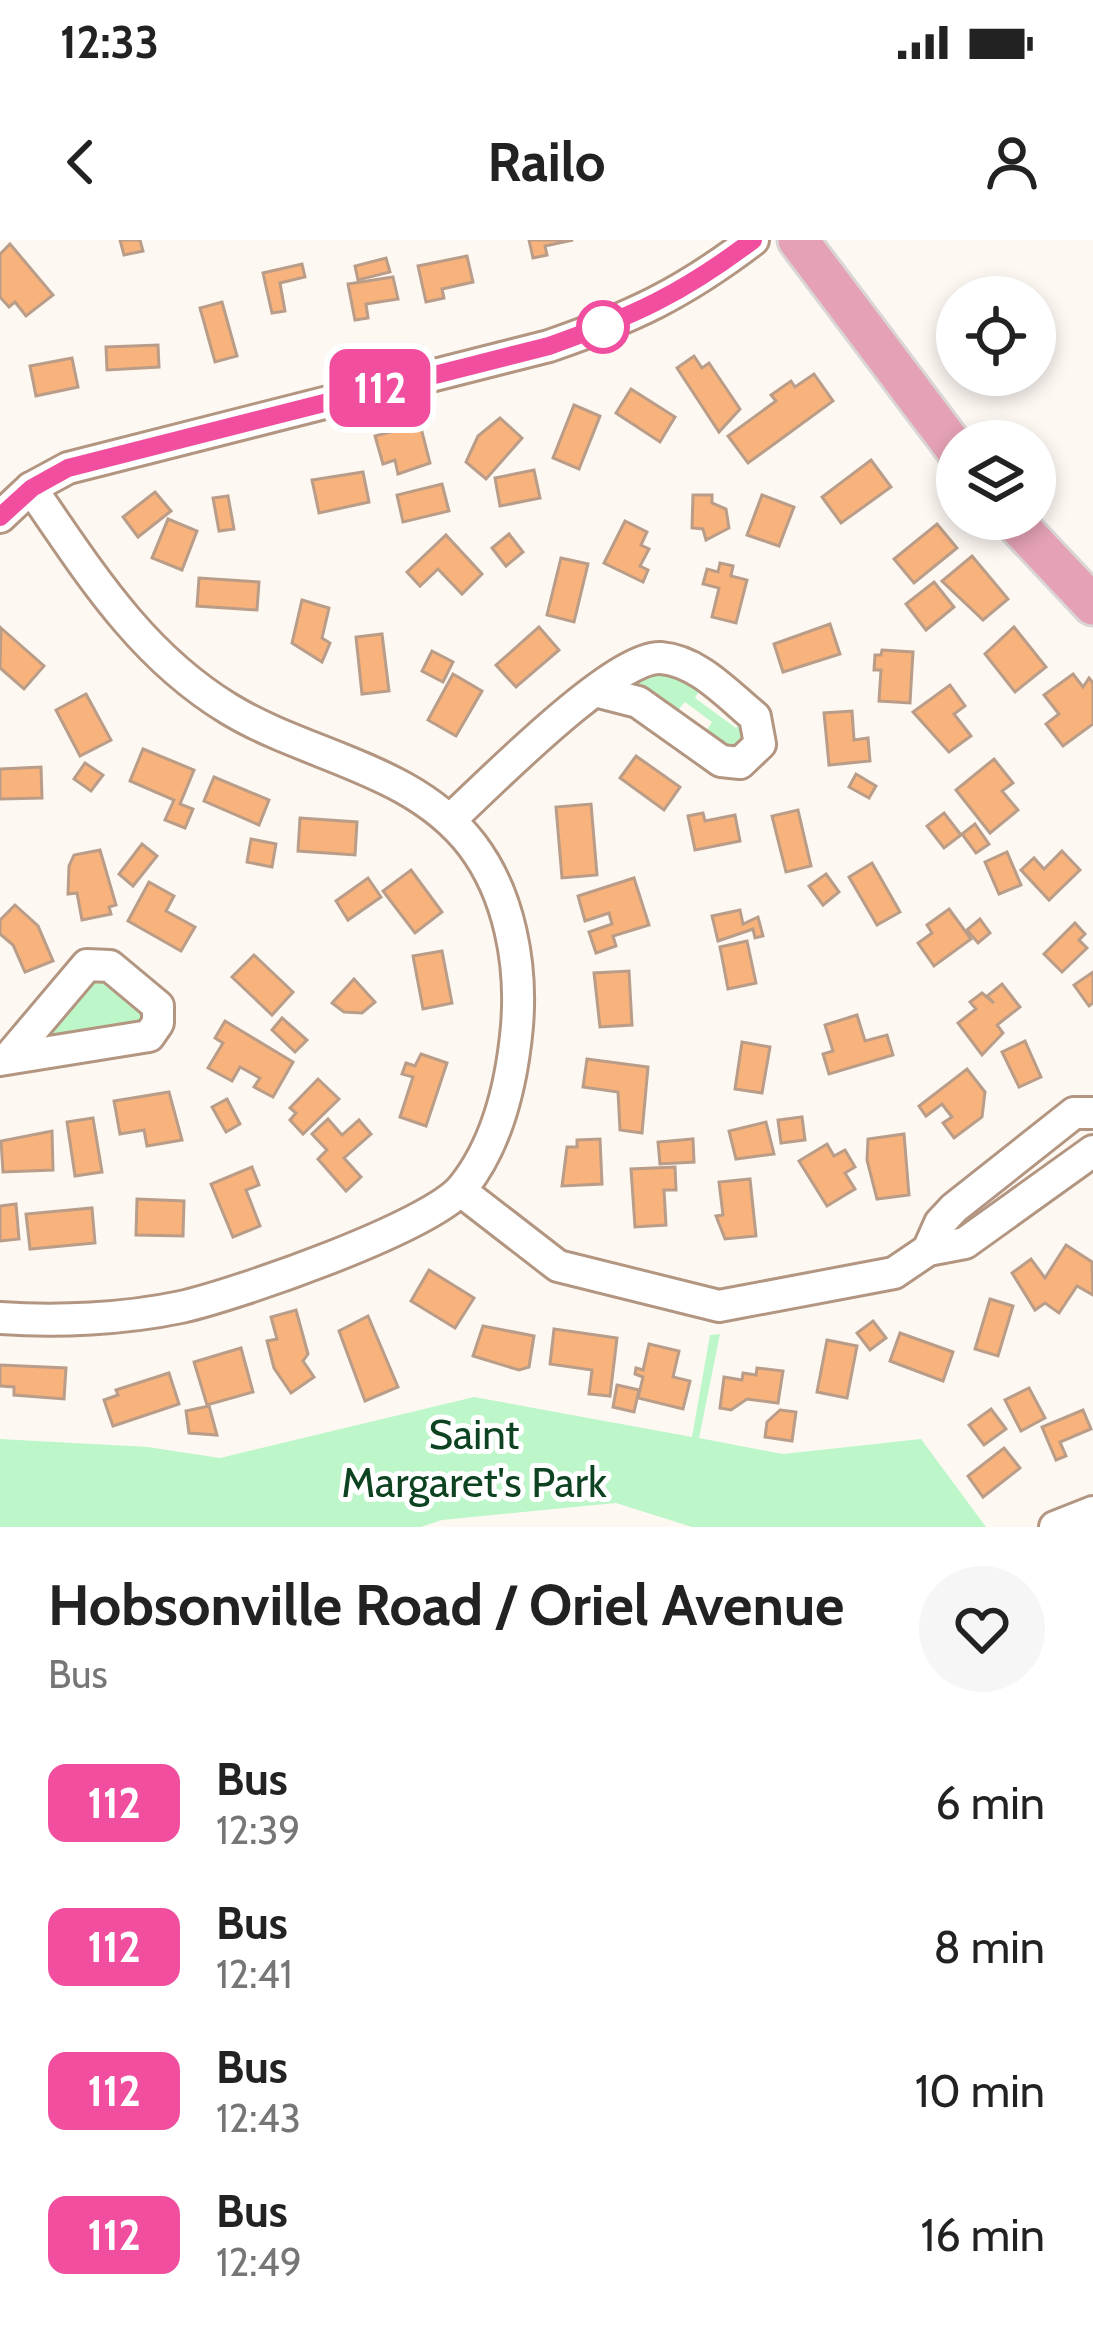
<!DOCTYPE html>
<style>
body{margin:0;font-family:Cabin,sans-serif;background:#f6f6f6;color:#222;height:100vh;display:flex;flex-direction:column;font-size:45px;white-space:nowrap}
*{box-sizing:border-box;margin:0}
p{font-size:39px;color:#767676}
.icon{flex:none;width:66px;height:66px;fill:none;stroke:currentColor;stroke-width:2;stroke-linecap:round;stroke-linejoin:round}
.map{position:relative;height:1287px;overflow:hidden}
.drawer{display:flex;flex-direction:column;background:#fff;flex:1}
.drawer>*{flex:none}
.badge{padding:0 24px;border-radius:18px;font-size:42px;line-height:78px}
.tools{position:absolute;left:936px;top:36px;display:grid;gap:24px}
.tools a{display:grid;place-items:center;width:120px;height:120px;border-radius:50%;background:#fff;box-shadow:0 6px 18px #0003;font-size:60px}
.map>.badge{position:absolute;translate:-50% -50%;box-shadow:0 0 0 6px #fff}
.round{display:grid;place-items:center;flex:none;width:126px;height:126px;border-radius:63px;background:#f6f6f6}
.overview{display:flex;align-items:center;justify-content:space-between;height:204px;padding:0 48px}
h1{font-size:57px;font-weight:700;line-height:90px}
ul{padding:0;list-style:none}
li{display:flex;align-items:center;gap:36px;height:144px;padding:0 48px}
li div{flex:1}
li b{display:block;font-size:45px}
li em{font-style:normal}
li .badge{min-width:132px;font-weight:700;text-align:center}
.status{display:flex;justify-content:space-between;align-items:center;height:84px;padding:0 60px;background:#fff;direction:ltr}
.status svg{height:33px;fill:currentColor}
header{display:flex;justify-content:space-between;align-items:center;height:156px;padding:0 48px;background:#fff;font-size:54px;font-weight:700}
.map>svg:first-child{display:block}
.green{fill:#bdf6c9}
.building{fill:#f8b27c;stroke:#ba9d88;stroke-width:3}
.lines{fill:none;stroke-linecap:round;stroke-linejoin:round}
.minor-casing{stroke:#b39681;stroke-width:36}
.major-casing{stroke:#d9d6d5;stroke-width:45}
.minor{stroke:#fff;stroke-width:30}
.major{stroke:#e4a2b4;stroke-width:39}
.line-casing{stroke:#fff;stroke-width:27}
.line{stroke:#f14ea0;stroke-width:18}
.stop-dot{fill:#fff;stroke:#f14ea0;stroke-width:6}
.labels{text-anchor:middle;stroke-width:10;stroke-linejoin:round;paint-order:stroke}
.park-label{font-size:42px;fill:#0d4320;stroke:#fff}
</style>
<div class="status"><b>12:33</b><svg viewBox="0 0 49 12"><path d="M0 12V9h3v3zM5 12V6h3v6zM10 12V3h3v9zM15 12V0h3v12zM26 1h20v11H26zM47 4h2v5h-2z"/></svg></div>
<header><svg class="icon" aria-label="back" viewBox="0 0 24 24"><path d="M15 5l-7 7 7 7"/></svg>Railo<svg class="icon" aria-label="person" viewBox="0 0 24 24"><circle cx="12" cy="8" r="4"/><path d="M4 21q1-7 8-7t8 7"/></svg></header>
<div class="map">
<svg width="1093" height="1287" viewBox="0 0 1093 1287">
<rect width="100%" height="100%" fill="#fef8f3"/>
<g class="green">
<polygon points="665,427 701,448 695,458 736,488 744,479 752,491 735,514 702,497 712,482 685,462 673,476 633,452 627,434"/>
<polygon points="96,735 143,761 144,783 49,806 42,797"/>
<polygon points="720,1094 699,1198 783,1214 921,1199 986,1287 692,1287 616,1263 442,1280 421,1287 0,1287 0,1199 148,1207 220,1218 474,1157 692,1197 710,1095"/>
</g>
<g class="building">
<polygon points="120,0 140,0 143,11 124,15"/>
<polygon points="529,0 573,0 545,6 547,15 533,18"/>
<polygon points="10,4 53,55 26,76 15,62 9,67 0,57 0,14"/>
<polygon points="467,16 473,42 442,49 444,58 426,62 418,26"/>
<polygon points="386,18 390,32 358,40 355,26"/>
<polygon points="302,24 305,37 280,43 285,71 272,73 263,33"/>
<polygon points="393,37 398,59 366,64 368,78 355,80 348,44"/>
<polygon points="222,62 237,116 215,122 200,68"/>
<polygon points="158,105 159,127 107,130 106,107"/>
<polygon points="694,116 702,128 709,123 740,169 719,192 677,128"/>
<polygon points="72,118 78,147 36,156 30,126"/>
<polygon points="814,134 833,161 748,223 728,196 776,161 771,155 791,141 795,147"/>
<polygon points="631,149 675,177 660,202 616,173"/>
<polygon points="574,165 600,176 579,229 553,218"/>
<polygon points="500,178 522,198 486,239 466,222 478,196"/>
<polygon points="420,184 430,223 398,234 395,220 383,224 375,196"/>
<polygon points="871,220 891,247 841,283 822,257"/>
<polygon points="534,230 540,258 500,266 495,238"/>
<polygon points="363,232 369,262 319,273 312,240"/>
<polygon points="442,244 449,271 403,282 397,255"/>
<polygon points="155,252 171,271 138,297 123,277"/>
<polygon points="693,255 712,255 712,263 726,269 729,288 706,300 703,289 692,288"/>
<polygon points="762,255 794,267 779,306 747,295"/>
<polygon points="228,256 234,289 219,291 213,258"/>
<polygon points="168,279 197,291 182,330 152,318"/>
<polygon points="625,281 647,292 641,305 649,309 640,326 648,330 643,342 604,323"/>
<polygon points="937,284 957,308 914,343 894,319"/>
<polygon points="509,294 523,312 506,326 492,308"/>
<polygon points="446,295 482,334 462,354 438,329 420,346 407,332"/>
<polygon points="972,316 1008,359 983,380 942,341"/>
<polygon points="561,318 588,324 574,382 547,375"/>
<polygon points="720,323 733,326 731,336 747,340 736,383 712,377 719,348 703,344 707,329 718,332"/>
<polygon points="199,338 259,342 257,370 197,366"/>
<polygon points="934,342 954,367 926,390 906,364"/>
<polygon points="302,360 329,368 322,398 330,403 322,422 292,403"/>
<polygon points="830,384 840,414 783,432 774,404"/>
<polygon points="539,387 559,410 516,447 496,425"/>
<polygon points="1014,387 1046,427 1015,452 985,414"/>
<polygon points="1,388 44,426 24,449 0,428"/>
<polygon points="382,394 389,451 362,454 356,397"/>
<polygon points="882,410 913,412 910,463 879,461 881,430 874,430 875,415 881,415"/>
<polygon points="432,411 453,422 443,442 422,431"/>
<polygon points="453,434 482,451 456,496 428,480"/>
<polygon points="1073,434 1083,447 1089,438 1093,443 1093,484 1063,506 1046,484 1059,474 1044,455"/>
<polygon points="950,445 965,466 954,474 971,496 949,512 913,472"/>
<polygon points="86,454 111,500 80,516 56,470"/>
<polygon points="852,471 854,500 868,498 870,521 829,525 824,473"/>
<polygon points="143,509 194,530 180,564 193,569 185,588 165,580 174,560 130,541"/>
<polygon points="636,516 680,547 664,570 620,538"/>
<polygon points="994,519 1013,543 1002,551 1018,570 990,593 956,550"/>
<polygon points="85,523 103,535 91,551 74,539"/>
<polygon points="41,527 42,558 0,559 0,529"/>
<polygon points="856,534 876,546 869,558 849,547"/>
<polygon points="214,537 269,560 259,585 204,561"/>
<polygon points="591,564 597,635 562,638 556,567"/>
<polygon points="798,570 811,626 786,632 772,576"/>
<polygon points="703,573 705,581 735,575 740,601 695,610 688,576"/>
<polygon points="944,573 961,595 944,608 927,586"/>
<polygon points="300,578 357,582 355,615 298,611"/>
<polygon points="975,584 989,604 976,613 962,594"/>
<polygon points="251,599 276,604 272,627 247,622"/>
<polygon points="142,604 157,616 133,646 119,634"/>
<polygon points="100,610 116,665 109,667 111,674 82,680 77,653 68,654 69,626 74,615"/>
<polygon points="1062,611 1080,630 1049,660 1021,630 1034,618 1044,629"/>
<polygon points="1007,612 1021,645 999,654 985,622"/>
<polygon points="872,623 900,672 877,685 849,637"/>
<polygon points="411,630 442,672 415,693 383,651"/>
<polygon points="826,634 839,652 823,665 809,646"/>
<polygon points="368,638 381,657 348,680 336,661"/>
<polygon points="634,638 649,685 613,696 616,706 596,713 589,692 612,684 609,673 585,681 578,656"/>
<polygon points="149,642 174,656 166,671 195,687 181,711 128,681"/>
<polygon points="15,665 38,686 53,721 25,732 13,705 0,694 0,680"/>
<polygon points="949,669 971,699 934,726 918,703 932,693 927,685"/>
<polygon points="740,670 743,684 758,677 763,696 755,698 753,689 718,701 712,676"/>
<polygon points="980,679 990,693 978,703 967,690"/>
<polygon points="1075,683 1085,694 1079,700 1087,708 1062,732 1044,714"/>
<polygon points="747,701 756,743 728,749 720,707"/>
<polygon points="442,711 452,763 423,769 413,716"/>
<polygon points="254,715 293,752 272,775 232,737"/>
<polygon points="629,731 632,785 600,787 594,733"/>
<polygon points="1093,732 1093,763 1089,766 1074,745"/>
<polygon points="354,739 375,762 362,773 344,772 332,763"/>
<polygon points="1002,744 1020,767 997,785 1003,793 982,815 958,783 976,769 970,762 982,753 994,763 987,756"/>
<polygon points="857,775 865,801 887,795 893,815 829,834 823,814 833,811 825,785"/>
<polygon points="282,778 307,800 295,812 272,790"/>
<polygon points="225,781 293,822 273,857 254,847 260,838 240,827 232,841 208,828 223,803 215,798"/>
<polygon points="1025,801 1041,837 1019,847 1002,812"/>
<polygon points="742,802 770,807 762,853 735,849"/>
<polygon points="421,814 447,823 426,886 400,877 413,837 402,834 406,823 415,826"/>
<polygon points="587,819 648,827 642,893 620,890 618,852 583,847"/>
<polygon points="967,829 985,852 982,877 954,898 943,883 952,877 942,864 926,876 919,866"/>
<polygon points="318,839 339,859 303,894 290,880 296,873 290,868"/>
<polygon points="169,852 182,900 147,906 144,890 120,894 114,861"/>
<polygon points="227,859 240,884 226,892 212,867"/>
<polygon points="802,877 805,900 781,903 778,880"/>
<polygon points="93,878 102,932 75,936 67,882"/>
<polygon points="328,879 342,895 359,880 371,894 344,918 361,937 346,951 318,919 327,910 312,894"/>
<polygon points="766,882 774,914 736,919 729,891"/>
<polygon points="52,891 53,930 3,932 1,901"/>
<polygon points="904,894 909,955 877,959 867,920 868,899"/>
<polygon points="600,899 602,944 562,946 567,907 577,907 577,900"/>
<polygon points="693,899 694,922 660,924 658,902"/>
<polygon points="827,904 834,916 845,910 855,927 845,933 855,949 827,966 799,921"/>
<polygon points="252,927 259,945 246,950 260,986 233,997 211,944"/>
<polygon points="675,927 676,950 664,950 666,985 635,987 631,929"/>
<polygon points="750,939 756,996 725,999 716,976 723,975 719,942"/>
<polygon points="137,959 184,961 183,996 136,995"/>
<polygon points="16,964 19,999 0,1001 0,966"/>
<polygon points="92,968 95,1003 30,1009 26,974"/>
<polygon points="1066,1005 1092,1022 1093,1055 1077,1046 1059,1073 1045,1063 1035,1070 1012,1033 1031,1019 1045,1038"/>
<polygon points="429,1030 474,1058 455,1088 411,1061"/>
<polygon points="990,1059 1013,1066 998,1116 975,1109"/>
<polygon points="296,1070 308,1114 303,1121 314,1137 291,1153 274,1128 267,1101 277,1099 271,1077"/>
<polygon points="368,1076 398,1147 365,1161 339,1091"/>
<polygon points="873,1081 886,1098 870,1110 857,1093"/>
<polygon points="483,1086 534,1096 529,1127 519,1130 473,1116"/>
<polygon points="554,1089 617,1098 610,1156 589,1154 592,1130 550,1124"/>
<polygon points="900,1093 953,1112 943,1141 890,1121"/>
<polygon points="827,1100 857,1106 847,1158 817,1152"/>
<polygon points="649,1104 679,1111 673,1137 690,1141 683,1169 638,1158 643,1137 635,1134 636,1128 643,1130"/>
<polygon points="241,1108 253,1152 207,1165 194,1122"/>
<polygon points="0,1125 66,1128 64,1159 14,1155 14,1147 0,1146"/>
<polygon points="757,1128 783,1131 778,1163 747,1159 731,1170 720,1168 724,1137 742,1140 743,1133 756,1135"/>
<polygon points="169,1133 179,1164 113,1186 104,1160 118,1155 116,1150"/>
<polygon points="617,1145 639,1150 634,1172 613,1167"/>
<polygon points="1029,1148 1045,1178 1021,1191 1005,1160"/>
<polygon points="209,1166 217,1195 189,1193 186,1171"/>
<polygon points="991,1169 1006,1189 984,1205 969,1185"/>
<polygon points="780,1170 796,1172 792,1201 765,1197 767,1182"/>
<polygon points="1083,1170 1091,1189 1060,1202 1066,1216 1056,1220 1042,1187"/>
<polygon points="1004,1208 1020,1228 983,1257 968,1236"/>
</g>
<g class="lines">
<defs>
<g id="minor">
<path d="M0,277l31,-29 37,-20 481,-122c84,-29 133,-52 204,-106"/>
<path d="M450,580c38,-35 165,-165 211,-162 37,3 66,36 94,59l5,27 -20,19 -19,-2 -83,-59 -39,-10"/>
<polyline points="0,820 149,796 158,783 158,766 110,726 87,725 10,816"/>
<polyline points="461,951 558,1026 719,1066 894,1033 928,1010 965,1003 1093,911"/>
<polyline points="928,1010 940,983 954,968 1074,873 1093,873"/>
<path d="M0,1078c58,4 124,1 181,-11 54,-12 251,-80 282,-120 36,-45 49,-105 54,-161 5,-61 -7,-131 -45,-181 -59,-77 -164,-88 -243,-136 -89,-54 -140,-137 -198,-221"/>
<polyline points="1055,1287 1093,1272"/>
</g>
<g id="major">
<polyline points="798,0 957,211"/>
<polyline points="1012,279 1093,365"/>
</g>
</defs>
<use href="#minor" class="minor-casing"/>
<use href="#major" class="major-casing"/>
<use href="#minor" class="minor"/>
<use href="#major" class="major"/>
</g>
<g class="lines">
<defs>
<path id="line" d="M0,277l32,-29 36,-20 481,-122c84,-30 133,-52 204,-106"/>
</defs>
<use href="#line" class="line-casing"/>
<use href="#line" class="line"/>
</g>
<circle class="stop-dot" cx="603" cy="87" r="24"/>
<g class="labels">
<g class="park-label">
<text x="474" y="1209">Saint<tspan x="474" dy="48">Margaret's Park</tspan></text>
</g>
</g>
</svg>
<div class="tools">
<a><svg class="icon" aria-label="locate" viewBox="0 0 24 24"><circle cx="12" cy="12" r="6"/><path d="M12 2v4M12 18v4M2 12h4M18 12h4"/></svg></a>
<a><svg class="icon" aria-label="layers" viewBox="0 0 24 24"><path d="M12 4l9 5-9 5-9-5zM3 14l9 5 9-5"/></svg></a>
</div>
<b class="badge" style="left:380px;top:148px;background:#f14ea0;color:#fff">112</b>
</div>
<section class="drawer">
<div class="overview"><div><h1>Hobsonville Road / Oriel Avenue</h1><p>Bus</p></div><a class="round"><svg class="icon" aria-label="heart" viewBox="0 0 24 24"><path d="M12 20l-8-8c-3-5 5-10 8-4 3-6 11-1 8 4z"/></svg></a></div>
<ul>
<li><span class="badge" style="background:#f14ea0;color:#fff">112</span><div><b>Bus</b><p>12:39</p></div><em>6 min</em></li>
<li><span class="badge" style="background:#f14ea0;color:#fff">112</span><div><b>Bus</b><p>12:41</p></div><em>8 min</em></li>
<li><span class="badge" style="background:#f14ea0;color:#fff">112</span><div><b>Bus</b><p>12:43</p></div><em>10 min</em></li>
<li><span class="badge" style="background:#f14ea0;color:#fff">112</span><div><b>Bus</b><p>12:49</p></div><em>16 min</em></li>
</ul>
</section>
